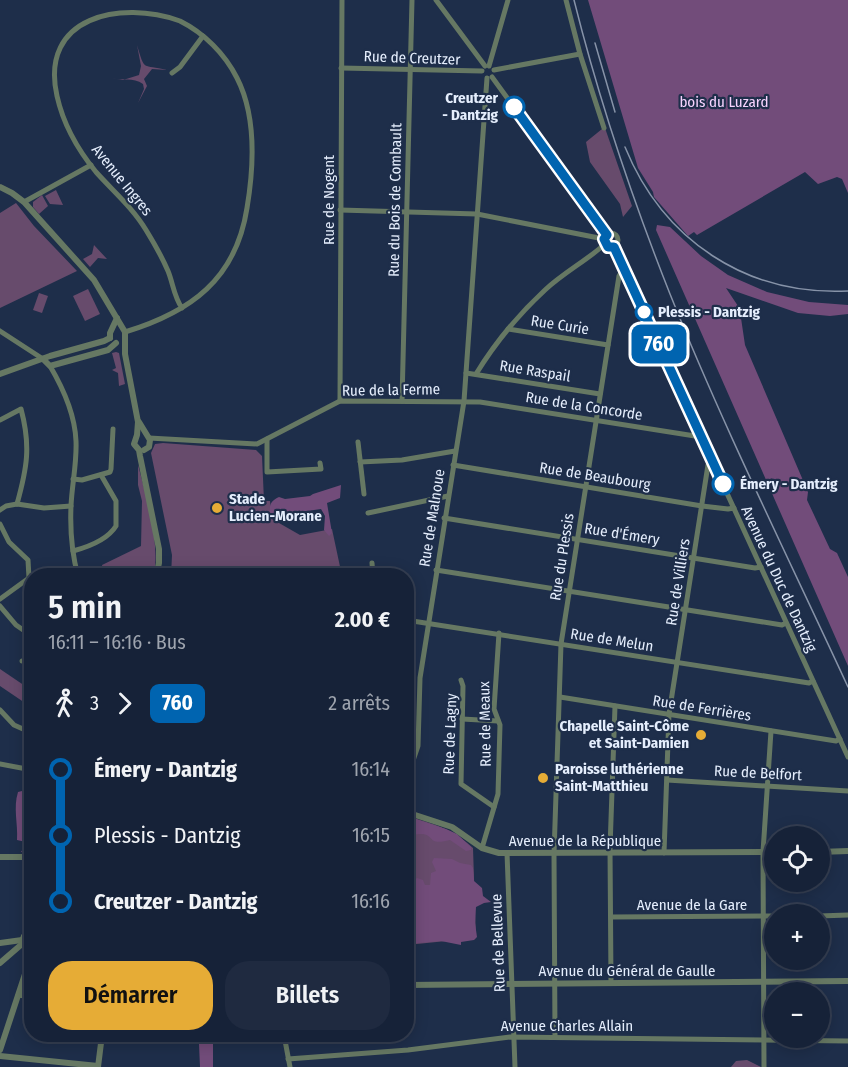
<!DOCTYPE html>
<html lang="fr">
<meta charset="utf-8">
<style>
body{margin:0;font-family:"Fira Sans Condensed",sans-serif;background:#1f2a40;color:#f1f3f6;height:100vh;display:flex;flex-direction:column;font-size:22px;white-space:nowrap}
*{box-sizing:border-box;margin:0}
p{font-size:20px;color:#9ea4ae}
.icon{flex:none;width:33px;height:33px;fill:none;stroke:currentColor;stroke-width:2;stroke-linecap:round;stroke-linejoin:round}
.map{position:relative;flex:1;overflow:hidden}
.panel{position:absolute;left:24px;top:568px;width:390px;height:474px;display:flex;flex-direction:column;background:#162238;border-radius:24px;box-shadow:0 3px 15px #0003,0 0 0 2px #353f53}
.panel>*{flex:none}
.badge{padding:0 12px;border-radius:9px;font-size:21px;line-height:39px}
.buttons{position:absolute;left:764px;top:826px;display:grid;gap:12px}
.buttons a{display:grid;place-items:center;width:66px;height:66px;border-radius:50%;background:#162238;box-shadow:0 3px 15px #0003,0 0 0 2px #353f53;font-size:30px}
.map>.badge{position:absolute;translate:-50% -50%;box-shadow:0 0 0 3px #fff}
.legs{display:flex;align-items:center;gap:9px;height:66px;padding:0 24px;font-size:20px}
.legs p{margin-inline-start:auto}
.headline{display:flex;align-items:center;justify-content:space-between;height:102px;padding:0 24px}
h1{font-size:33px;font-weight:600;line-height:45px}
.cta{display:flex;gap:12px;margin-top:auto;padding:12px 24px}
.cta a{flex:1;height:69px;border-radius:24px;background:#e6ac36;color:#111;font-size:24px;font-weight:600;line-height:69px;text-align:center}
.cta a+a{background:#1f2a40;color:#f1f3f6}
ul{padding:0 24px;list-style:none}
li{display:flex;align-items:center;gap:21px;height:66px;font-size:22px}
li i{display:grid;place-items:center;width:9px;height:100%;margin:0 8px;background:currentColor}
li i::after{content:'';width:15px;height:15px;margin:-8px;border:4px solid;border-radius:50%;background:#162238}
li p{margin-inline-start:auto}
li:first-child i{background:linear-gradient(#0000 50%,currentColor 0)}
li:last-child i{background:linear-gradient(currentColor 50%,#0000 0)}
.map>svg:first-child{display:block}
.green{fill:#674b6c}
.forest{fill:#724c7a}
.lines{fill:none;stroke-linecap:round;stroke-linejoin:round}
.minor{stroke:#667863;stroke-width:5}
.tertiary{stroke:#667863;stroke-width:6}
.rail{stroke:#8793a8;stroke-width:1.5}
.line-1-casing{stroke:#fff;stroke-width:14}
.line-1{stroke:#0064b0;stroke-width:9}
.stop-1-dot{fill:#fff;stroke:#0064b0;stroke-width:3}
.poi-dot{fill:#e6ac36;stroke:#1e2e4a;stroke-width:2}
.labels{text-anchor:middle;stroke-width:4.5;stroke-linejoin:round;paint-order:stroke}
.street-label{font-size:15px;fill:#e5eefd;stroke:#1e2e4a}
.stop-label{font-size:15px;font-weight:bold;fill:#e5eefd;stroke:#1e2e4a;text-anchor:start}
.park-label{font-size:15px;fill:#f7d3fe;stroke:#1e2e4a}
.poi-label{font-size:15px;font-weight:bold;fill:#e5eefd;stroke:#1e2e4a;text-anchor:start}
</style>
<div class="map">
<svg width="848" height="1067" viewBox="0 0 848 1067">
<rect width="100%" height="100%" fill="#1e2e4a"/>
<g class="green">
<path d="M137,45c8,27 5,19 30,25l-15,-1 -8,10 3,7 -9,17 6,-14 -1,-5c-10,-7 -21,-3 -32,-6l12,2 16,-5 2,-9z"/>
<polygon points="605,128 632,206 623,217 620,204 590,162 586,142 602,129"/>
<polygon points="56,190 63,205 50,204 45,196"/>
<polygon points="42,195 48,206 39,214 33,207 33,202"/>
<polygon points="16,203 34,226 77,271 0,308 0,213"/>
<polygon points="94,245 107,259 98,258 90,267 83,259 92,254"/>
<polygon points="88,289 100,314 85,321 73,296"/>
<polygon points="39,293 48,296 42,313 33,310"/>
<polygon points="116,352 119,353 125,384 119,386 118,373 112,370 116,368 112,353"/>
<polygon points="163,443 256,450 262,456 264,501 270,501 272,519 300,535 332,529 342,576 171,576 172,555 151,453 155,444"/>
<path d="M138,465c7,26 24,86 15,111h-49l-2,-11 39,-19 1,-45 -4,-16z"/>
<polygon points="0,669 31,690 31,707 0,686"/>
<path d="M407,816c28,9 43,11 66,32l3,90 -69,7z"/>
<polygon points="747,1060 761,1067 731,1067 736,1061"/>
</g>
<g class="forest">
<polygon points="588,0 848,0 848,193 842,179 837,177 818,184 805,172 697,235 694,232 688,236 654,197 653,192 638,168"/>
<polygon points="657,225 670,227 701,256 728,275 767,292 809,302 848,305 848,314 830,316 798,313 726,288 738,306 750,308 741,318 745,345 808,492 807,500 830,549 837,553 848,577 848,666 656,230"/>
<path d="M341,485l-1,13 -13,5 5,30 -3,3 -5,-6 1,-14 -4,-7 -42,6h-6l-3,-3c-1,-8 2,-12 9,-15l6,2 25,-3 3,-2z"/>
<path d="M22,791l9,2v60l-10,-1 2,-3h7v-6l-13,-3c1,-17 -4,-32 1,-48z"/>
<path d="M407,816l39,13 11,5 14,13v3l-5,1 -16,-11c-23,6 -15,-5 -28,-6 -5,0 -10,1 -15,0z"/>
<polygon points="434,858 452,859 460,863 471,865 473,868 474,881 482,888 483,896 491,902 484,903 476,907 475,923 477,937 474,940 461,942 461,945 441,941 407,944 407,883 411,883 417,878 423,880 425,885 430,885 431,873 436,871 432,862"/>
<polygon points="207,1035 226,1035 232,1042 229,1043 219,1036 213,1036 213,1067 200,1067 199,1044"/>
</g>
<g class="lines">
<g class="minor">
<polyline points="436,0 485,66"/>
<polyline points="566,0 580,54 604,128"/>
<polyline points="489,66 508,0"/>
<polyline points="341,68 482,71"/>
<polyline points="494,70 580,54"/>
<polyline points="172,73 180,67 203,36"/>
<polyline points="492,77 607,235"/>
<polyline points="24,202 91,165"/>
<polyline points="340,210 477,214 604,239"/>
<circle cx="611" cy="240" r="7"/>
<polyline points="614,247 848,757"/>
<polyline points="508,329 608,345"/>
<polyline points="0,331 43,359"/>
<path d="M125,332c66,-20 111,-53 122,-124 7,-42 10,-91 -10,-130 -12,-24 -33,-45 -57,-57 -59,-21 -141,-5 -123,75 6,27 21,54 39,76 17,19 37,36 50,58 8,13 16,27 22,41 5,12 6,26 14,37"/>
<path d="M50,366c13,22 25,49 26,75 1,22 -4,43 -5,65 -1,23 1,48 7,70"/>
<polyline points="466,373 600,394"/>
<path d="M476,374c19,-31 42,-59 69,-84 18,-17 41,-29 60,-46"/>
<polyline points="340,401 342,0"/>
<polyline points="402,401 412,0"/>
<path d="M0,420l21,-11c10,37 6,59 -4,95"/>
<polyline points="149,438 257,444 340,401 480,402 695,436 700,434"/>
<polyline points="267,439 267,472 321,469 320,463"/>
<polyline points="358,442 364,494"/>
<polyline points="360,462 402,460 455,451"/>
<polyline points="453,465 702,506 728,509 734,508"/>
<polyline points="73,479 82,480 110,472 111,469 113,429"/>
<polyline points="0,510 6,506 17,504 44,508 71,506"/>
<polyline points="368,513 448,496"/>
<polyline points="444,518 755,568 761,567"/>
<polyline points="0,524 9,542 28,560 29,578 32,580"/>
<path d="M73,551c15,-4 35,-12 43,-25v-25l-15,-26"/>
<polyline points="372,563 373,576"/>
<polyline points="436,570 782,625 786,623"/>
<polyline points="0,599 29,578"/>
<polyline points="0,606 16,625 32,636"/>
<polyline points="406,620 809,683 813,681"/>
<polyline points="22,661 32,661"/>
<polyline points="461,680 463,686 461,784 494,807"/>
<polyline points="560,697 836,741 840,739"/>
<polyline points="0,710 14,725 32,733"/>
<polyline points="462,719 498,721"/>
<polyline points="0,764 32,770"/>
<polyline points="667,780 848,791"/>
<polyline points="406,781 418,746 420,678 464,401 487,78"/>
<polyline points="482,848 498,794 500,725 494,709 499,633"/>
<polyline points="507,853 515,1067"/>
<polyline points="664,853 669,714 708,465 711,459"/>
<polyline points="819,916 848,915"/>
<polyline points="611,917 774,916"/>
<polyline points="611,983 610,848 615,706"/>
<polyline points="18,995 32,997"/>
<polyline points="284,1035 290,1067"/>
<polyline points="555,1037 554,854 561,644 619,276 624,268"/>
<polyline points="288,1059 408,1050 510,1037 848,1041"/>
<polyline points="764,1067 763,852 771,731"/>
</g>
<g class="tertiary">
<polyline points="0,187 12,193 24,202 94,280 125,332 125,354 138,422 137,435 134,444 139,450 140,456 159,549 159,563 156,576"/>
<polyline points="110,338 110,333 117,318"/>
<polyline points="43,359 50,366 108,350 116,343"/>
<polyline points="0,374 50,356 104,341 110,338"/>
<polyline points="139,422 150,440 149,447 144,450"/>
<polyline points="406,812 452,827 482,848 499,853 774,852"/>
<polyline points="819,852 848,851"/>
<polyline points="0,857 32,857"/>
<polyline points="32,935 24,936 22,942 25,947 32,947"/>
<polyline points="0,943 22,940"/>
<polyline points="0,963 22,944"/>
<polyline points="406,985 848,981"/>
<polyline points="0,1050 30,959 30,948"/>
<polyline points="0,1056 98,1066"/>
<polyline points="98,1067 102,1035"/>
</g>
<g class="rail">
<path d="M574,0c25,100 58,198 96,294 53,132 118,263 178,393"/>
<polyline points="595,43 615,112"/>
<path d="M625,147c38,93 121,149 223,144"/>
</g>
</g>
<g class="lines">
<defs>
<polyline id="line-1" points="514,107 607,235 604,239 608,247 614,247 723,484"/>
</defs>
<use href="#line-1" class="line-1-casing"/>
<use href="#line-1" class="line-1"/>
</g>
<g class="stop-1-dot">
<circle cx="514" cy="107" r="10"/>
<circle cx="644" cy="312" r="8"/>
<circle cx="723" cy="484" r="10"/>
</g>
<g class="poi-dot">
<circle cx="217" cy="508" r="6"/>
<circle cx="701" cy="735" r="6"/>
<circle cx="543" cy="778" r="6"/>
</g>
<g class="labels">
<g class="street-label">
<text transform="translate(412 58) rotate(2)" y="5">Rue de Creutzer</text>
<text transform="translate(122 180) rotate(51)" y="5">Avenue Ingres</text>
<text transform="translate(329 200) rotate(-90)" y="5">Rue de Nogent</text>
<text transform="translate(395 200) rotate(-89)" y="5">Rue du Bois de Combault</text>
<text transform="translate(560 325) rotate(9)" y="5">Rue Curie</text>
<text transform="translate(535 371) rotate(9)" y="5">Rue Raspail</text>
<text transform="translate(391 390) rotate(-1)" y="5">Rue de la Ferme</text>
<text transform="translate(584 406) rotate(9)" y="5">Rue de la Concorde</text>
<text transform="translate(595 476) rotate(9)" y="5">Rue de Beaubourg</text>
<text transform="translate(432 518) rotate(-81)" y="5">Rue de Malnoue</text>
<text transform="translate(622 534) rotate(9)" y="5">Rue d'Émery</text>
<text transform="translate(562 557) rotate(-81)" y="5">Rue du Plessis</text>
<text transform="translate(779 579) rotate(65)" y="5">Avenue du Duc de Dantzig</text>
<text transform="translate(678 582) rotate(-81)" y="5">Rue de Villiers</text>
<text transform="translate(612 640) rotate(9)" y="5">Rue de Melun</text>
<text transform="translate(702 708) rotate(9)" y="5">Rue de Ferrières</text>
<text transform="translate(485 724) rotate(-91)" y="5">Rue de Meaux</text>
<text transform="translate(450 734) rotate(-88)" y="5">Rue de Lagny</text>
<text transform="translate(758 773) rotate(3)" y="5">Rue de Belfort</text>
<text x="585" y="846">Avenue de la République</text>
<text x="692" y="910">Avenue de la Gare</text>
<text transform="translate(498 943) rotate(-92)" y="5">Rue de Bellevue</text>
<text x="627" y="976">Avenue du Général de Gaulle</text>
<text x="567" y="1031">Avenue Charles Allain</text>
</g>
<g class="stop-label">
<text x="498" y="103" text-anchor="end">Creutzer<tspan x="498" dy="17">- Dantzig</tspan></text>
<text x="658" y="317">Plessis - Dantzig</text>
<text x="740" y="489">Émery - Dantzig</text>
</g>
<g class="park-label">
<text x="724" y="107">bois du Luzard</text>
</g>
<g class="poi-label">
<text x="229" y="504">Stade<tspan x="229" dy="17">Lucien-Morane</tspan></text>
<text x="689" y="731" text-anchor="end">Chapelle Saint-Côme<tspan x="689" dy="17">et Saint-Damien</tspan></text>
<text x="555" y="774">Paroisse luthérienne<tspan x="555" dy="17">Saint-Matthieu</tspan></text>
</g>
</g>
</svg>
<div class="buttons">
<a><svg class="icon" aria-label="locate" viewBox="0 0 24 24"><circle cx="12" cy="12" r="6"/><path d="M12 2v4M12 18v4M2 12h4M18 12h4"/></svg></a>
<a>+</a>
<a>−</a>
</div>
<b class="badge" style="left:659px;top:344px;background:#0064b0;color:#fff">760</b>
<section class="panel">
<div class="headline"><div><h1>5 min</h1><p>16:11 – 16:16 · Bus</p></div><b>2.00 €</b></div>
<div class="legs"><svg class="icon" aria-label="walk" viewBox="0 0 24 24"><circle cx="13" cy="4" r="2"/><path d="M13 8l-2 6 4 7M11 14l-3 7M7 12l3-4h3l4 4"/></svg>3<svg class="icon" aria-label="forward" viewBox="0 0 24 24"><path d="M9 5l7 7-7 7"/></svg><b class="badge" style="background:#0064b0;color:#fff">760</b><p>2 arrêts</p></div>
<ul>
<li><i style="color:#0064b0"></i><b>Émery - Dantzig</b><p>16:14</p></li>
<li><i style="color:#0064b0"></i><span>Plessis - Dantzig</span><p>16:15</p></li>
<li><i style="color:#0064b0"></i><b>Creutzer - Dantzig</b><p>16:16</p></li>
</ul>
<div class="cta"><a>Démarrer</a><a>Billets</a></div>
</section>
</div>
